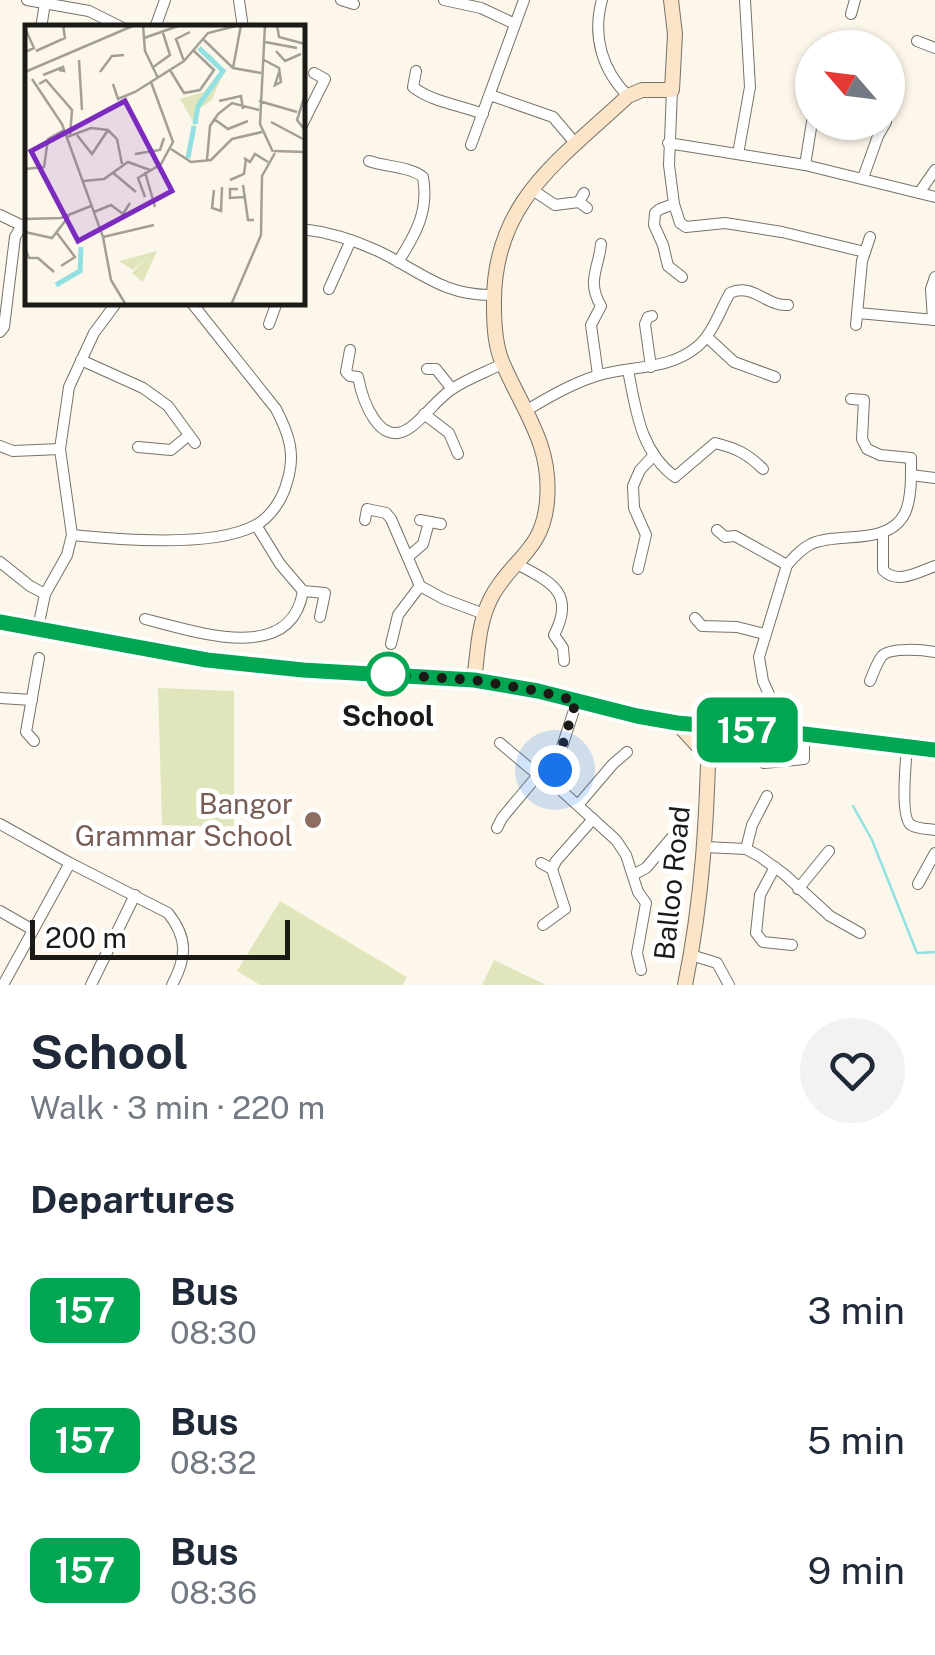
<!DOCTYPE html>
<meta charset="utf-8">
<style>
body{margin:0;font-family:"Public Sans",sans-serif;background:#f2f2f3;color:#1f2937;height:100vh;display:flex;flex-direction:column;font-size:38px;white-space:nowrap}
*{box-sizing:border-box;margin:0}
p{font-size:32px;color:#747a83}
.icon{flex:none;width:55px;height:55px;fill:none;stroke:currentColor;stroke-width:2;stroke-linecap:round;stroke-linejoin:round}
.map{position:relative;height:985px;overflow:hidden}
.drawer{display:flex;flex-direction:column;background:#fff;flex:1}
.drawer>*{flex:none}
.badge{padding:0 20px;border-radius:15px;font-size:35px;line-height:65px}
.needle{width:65px;rotate:298deg}
.controls{position:absolute;left:795px;top:30px;display:grid;gap:20px}
.controls a{display:grid;place-items:center;width:110px;height:110px;border-radius:50%;background:#fff;box-shadow:0 2px 8px #0004;font-size:50px}
.scale{position:absolute;left:30px;bottom:25px;width:260px;box-sizing:border-box;padding-left:10px;border:5px solid #1c1a16;border-top:0;font-size:28px;line-height:35px;white-space:nowrap;color:#1c1a16;-webkit-text-stroke:8px #fff;paint-order:stroke}
.you{position:absolute;width:50px;height:50px;margin:-25px;border:8px solid #fff;border-radius:50%;background:#1a73e8;box-shadow:0 0 0 15px #1a73e833}
.map>.badge{position:absolute;translate:-50% -50%;box-shadow:0 0 0 5px #fff}
h2{padding:0 30px;font-size:38px;line-height:90px}
.round{display:grid;place-items:center;flex:none;width:105px;height:105px;border-radius:52px;background:#f2f2f3}
.overview{display:flex;align-items:center;justify-content:space-between;height:170px;padding:0 30px}
h1{font-size:48px;font-weight:700;line-height:75px}
ul{padding:0;list-style:none}
li{display:flex;align-items:center;gap:30px;height:130px;padding:0 30px}
li div{flex:1}
li b{display:block;font-size:38px}
li em{font-style:normal}
li .badge{min-width:110px;font-weight:700;text-align:center}
.map>svg:first-child{display:block}
.pitch{fill:#e0e5bc}
.lines{fill:none;stroke-linecap:round;stroke-linejoin:round}
.stream{stroke:#92e0e2;stroke-width:2.5}
.street-casing{stroke:#777268;stroke-width:12}
.secondary-casing{stroke:#777268;stroke-width:16}
.street{stroke:#fff;stroke-width:10}
.secondary{stroke:#fbe4c8;stroke-width:14}
.line-casing{stroke:#fff;stroke-width:22}
.line{stroke:#00a651;stroke-width:15}
.walk{stroke:#1c1a16;stroke-width:10;stroke-dasharray:0 18}
.stop-dot{fill:#fff;stroke:#00a651;stroke-width:5}
.education-dot{fill:#8d6e63;stroke:#fff;stroke-width:4}
.labels{text-anchor:middle;stroke-width:10;stroke-linejoin:round;paint-order:stroke}
.stop-label{font-size:28px;font-weight:bold;fill:#1c1a16;stroke:#fff}
.education-label{font-size:28px;fill:#785e54;stroke:#fff;text-anchor:end}
.street-label{font-size:28px;fill:#1c1a16;stroke:#fff}
.inset-river{fill:none;stroke:#92e0e2;stroke-width:5}
.inset-road{fill:none;stroke:#a39f96;stroke-width:2.5}
.view{fill:#7b2cbf;fill-opacity:0.15;stroke:#7b2cbf;stroke-width:5}
.inset-edge{fill:none;stroke:#1c1a16;stroke-width:5}
</style>
<div class="map">
<svg width="935" height="985" viewBox="0 0 935 985">
<rect width="100%" height="100%" fill="#fdf7eb"/>
<g class="pitch">
<polygon points="158,688 234,691 234,827 162,825"/>
<polygon points="280,901 407,977 402,985 260,985 237,971"/>
<polygon points="494,960 546,985 482,985"/>
</g>
<g class="lines">
<polyline class="stream" points="853,806 872,840 917,953 935,952"/>
<defs>
<g id="street">
<polyline points="27,0 89,11 123,28"/>
<polyline points="239,0 243,28"/>
<polyline points="341,0 354,4"/>
<polyline points="444,0 481,8 515,24"/>
<path d="M602,0c-10,36 0,70 26,96"/>
<polyline points="851,14 855,0"/>
<polyline points="41,28 45,3"/>
<polyline points="155,28 165,0"/>
<polyline points="917,41 935,48"/>
<polyline points="844,48 846,41"/>
<path d="M416,71l-3,16c19,15 47,18 70,27"/>
<polyline points="672,90 669,165 674,204 680,223 686,227 725,223 782,232 865,252"/>
<polyline points="490,95 553,117 576,144"/>
<polyline points="302,125 325,79 314,73"/>
<polyline points="668,143 805,165 935,197"/>
<polyline points="471,145 524,0"/>
<polyline points="738,154 750,87 745,0"/>
<path d="M369,161c17,6 39,5 54,16 6,34 -7,57 -25,85"/>
<polyline points="805,165 812,122"/>
<polyline points="863,178 878,136 886,122"/>
<polyline points="531,189 555,205 579,202"/>
<polyline points="584,193 579,202 587,208"/>
<polyline points="919,193 935,170"/>
<polyline points="674,204 660,209 655,213 654,225 663,245 668,266 682,277"/>
<polyline points="0,215 27,228"/>
<path d="M302,229c27,3 52,11 76,22 42,20 65,45 116,44"/>
<polyline points="329,289 351,240"/>
<polyline points="858,313 935,320"/>
<polyline points="933,320 931,289 935,277"/>
<polyline points="269,324 277,302"/>
<polyline points="856,325 862,261 870,237"/>
<polyline points="0,332 4,327 15,237 22,225"/>
<polyline points="707,337 734,362 775,377"/>
<path d="M350,350l-4,22 4,4 8,1c4,21 21,74 53,50 15,-11 25,-27 41,-38 15,-10 34,-17 50,-25"/>
<polyline points="81,360 143,388 168,406 195,443"/>
<polyline points="651,367 645,324 648,317 652,316"/>
<polyline points="427,369 436,369 452,389"/>
<path d="M628,370c8,40 12,81 47,107l40,-34c21,5 33,11 48,26"/>
<path d="M598,375l-7,-50 10,-19c-15,-25 -2,-38 0,-62"/>
<path d="M527,410c22,-13 44,-26 69,-34 34,-11 73,-5 102,-30 15,-13 22,-36 32,-53 22,-11 37,14 58,12"/>
<polyline points="424,414 449,433 458,454"/>
<polyline points="0,446 13,451 60,449"/>
<polyline points="138,447 171,450 189,435"/>
<polyline points="911,475 935,478"/>
<polyline points="365,520 367,509 386,513 391,519 420,586 444,599 484,614"/>
<polyline points="420,520 441,524"/>
<polyline points="256,525 280,564 303,591 325,593 320,617"/>
<polyline points="717,530 725,537 735,536 787,565"/>
<path d="M883,532v38c14,15 35,2 52,-4"/>
<path d="M72,535c48,5 142,13 184,-10 15,-8 27,-27 31,-43 9,-28 2,-48 -11,-73l-85,-107"/>
<polyline points="408,557 423,544 429,522"/>
<polyline points="0,562 30,586 45,594"/>
<path d="M517,564c34,18 59,29 37,71l9,13 1,13"/>
<polyline points="638,569 646,535 634,508 633,486 640,470 653,456"/>
<polyline points="695,618 702,626 737,627 764,634"/>
<path d="M145,619c49,12 146,47 158,-28"/>
<polyline points="38,628 45,594 67,555 72,535 60,449 69,387 94,333 117,302"/>
<polyline points="391,644 398,615 420,586"/>
<path d="M870,681c3,-7 7,-19 12,-25 8,-9 42,-6 53,-4"/>
<polyline points="0,698 32,700"/>
<polyline points="717,700 746,710 772,701"/>
<polyline points="577,701 556,765 558,785 563,792 616,840 626,855 638,892 646,903 637,953 641,970"/>
<path d="M770,732l2,-31 -9,-20 -4,-24 28,-92c7,-8 14,-16 24,-21 28,-13 77,3 94,-31 7,-16 6,-39 6,-55l-31,-3 -13,-6 -5,-10 2,-39 -13,-1"/>
<polyline points="34,741 26,732 39,658"/>
<polyline points="500,743 538,775 555,777"/>
<path d="M907,746c-1,14 -7,72 4,79 6,4 18,4 24,5"/>
<polyline points="764,763 804,759 804,734"/>
<polyline points="578,805 613,764 627,752"/>
<path d="M0,824l70,39 98,50c20,25 19,44 4,72"/>
<polyline points="497,828 502,818 538,775"/>
<polyline points="705,847 746,849 759,856 784,874 830,916 860,933"/>
<polyline points="746,849 752,825 767,796"/>
<polyline points="541,863 552,869 565,909 543,925"/>
<polyline points="775,867 760,895 756,933 763,942 792,945"/>
<polyline points="552,869 556,861 593,819"/>
<polyline points="633,875 646,868 679,829"/>
<polyline points="918,884 935,853"/>
<polyline points="798,889 829,851"/>
<polyline points="0,911 33,930"/>
<polyline points="691,955 717,963 729,985"/>
<polyline points="3,985 70,863"/>
<polyline points="91,985 135,895"/>
</g>
<g id="secondary">
<polyline points="0,623 207,660 298,670 474,680 537,691 637,716 677,723 804,734 935,750"/>
<path d="M474,680c4,-28 4,-57 17,-82 20,-39 52,-46 56,-97 5,-55 -22,-87 -43,-135 -9,-18 -10,-40 -10,-60 -2,-104 66,-146 134,-210l14,-6h30l3,-56 -4,-34"/>
<polyline points="677,723 699,747 708,760"/>
<polyline points="708,756 747,730"/>
<path d="M685,985c18,-88 22,-168 24,-258"/>
</g>
</defs>
<use href="#street" class="street-casing"/>
<use href="#secondary" class="secondary-casing"/>
<use href="#street" class="street"/>
<use href="#secondary" class="secondary"/>
</g>
<g class="lines">
<defs>
<polyline id="line" points="0,622 207,660 303,670 474,680 538,691 637,716 677,723 804,734 935,750"/>
</defs>
<use href="#line" class="line-casing"/>
<use href="#line" class="line"/>
<polyline class="walk" points="388,674 379,674 474,680 538,691 576,701 555,770"/>
</g>
<circle class="stop-dot" cx="388" cy="674" r="20"/>
<circle class="education-dot" cx="313" cy="820" r="10"/>
<g class="labels">
<g class="stop-label">
<text x="388" y="726">School</text>
</g>
<g class="education-label">
<text x="293" y="814">Bangor<tspan x="293" dy="32">Grammar School</tspan></text>
</g>
<g class="street-label">
<text transform="translate(672 883) rotate(-84)" y="10">Balloo Road</text>
</g>
</g>
<g transform="translate(25 25)">
<rect width="280" height="280" fill="#fdf7eb"/>
<path d="M173,23l12,6 14,17 -12,29 -14,10 -9,50 5,-37 -14,-24 24,-7 16,-21z" fill="#e0e5bc"/>
<path d="M132,226l-14,31 -11,-9 16,-17 -15,14 -14,-9z" fill="#e0e5bc"/>
<path class="inset-river" d="M170,99l3,-18 25,-35 -24,-23M163,133l6,-32M31,260l24,-14 1,-24"/>
<path class="inset-road" d="M118,0l2,26 13,27M240,0l-5,99 13,28M252,0l2,12 26,7M0,3l9,20 -9,4M119,13l37,-13M178,14l30,29 28,5M240,17l32,6M11,26l29,-13 -2,-13M251,26l9,10 16,-7M54,35l3,50M239,35l15,8 2,14 -6,3 4,-13M159,36l-8,-22 14,-7M127,43l18,-13 -7,-22M208,43l8,-43M145,45l14,23 16,-3 14,-20 -20,-19M0,47l110,-47M75,47l12,-16 12,-1M18,50l20,-8 1,4 -5,-1M7,54l30,45 41,113 8,43 15,25M14,59l7,-4 26,30 -2,26M88,59l5,15 17,-7 49,-31 24,-28 32,-8M279,73l-7,22 8,10M194,76l22,-5 2,13M234,76l38,11M189,94l14,10 20,-8M246,97l32,17M52,110l15,19 16,-24M42,112l24,-9 17,2 9,9 5,25M146,124l20,13 20,-2 21,-21 30,-7M249,126l31,1M110,129l25,-4 4,-12M219,133l6,4 5,-8 13,8M182,135l3,-34 8,-12 14,-11 27,7M0,144l19,-2 4,-28 16,-9M87,147l24,20M120,147l10,35M205,155l14,-6 2,-15M59,156l20,-2 24,-17 22,8M218,160l5,35h6M213,164h-8v9l14,-1M189,165l-2,18 9,3 1,-24M120,172l-7,-19 23,-14 12,-22 -22,-60M69,187l17,-7 12,9 7,-11M0,194l36,-1 30,-12M0,207l27,6 17,-22M32,208l18,24 -14,9M78,212l51,-12M0,223l4,10h9l16,14M206,280l30,-70 1,-59 13,-23"/>
<path class="view" d="M100,76l47,90 -94,50 -47,-90z"/>
<rect width="280" height="280" class="inset-edge"/>
</g>
</svg>
<div class="controls">
<a><svg class="needle" viewBox="-14 -14 28 28"><path d="M0-13l5 13h-10z" fill="#e53935"/><path d="M0 13l5-13h-10z" fill="#747a83"/></svg></a>
</div>
<div class="scale">200 m</div>
<div class="you" style="left:555px;top:770px"></div>
<b class="badge" style="left:747px;top:730px;background:#00a651;color:#fff">157</b>
</div>
<section class="drawer">
<div class="overview"><div><h1>School</h1><p>Walk · 3 min · 220 m</p></div><a class="round"><svg class="icon" aria-label="heart" viewBox="0 0 24 24"><path d="M12 20l-8-8c-3-5 5-10 8-4 3-6 11-1 8 4z"/></svg></a></div>
<h2>Departures</h2>
<ul>
<li><span class="badge" style="background:#00a651;color:#fff">157</span><div><b>Bus</b><p>08:30</p></div><em>3 min</em></li>
<li><span class="badge" style="background:#00a651;color:#fff">157</span><div><b>Bus</b><p>08:32</p></div><em>5 min</em></li>
<li><span class="badge" style="background:#00a651;color:#fff">157</span><div><b>Bus</b><p>08:36</p></div><em>9 min</em></li>
</ul>
</section>
